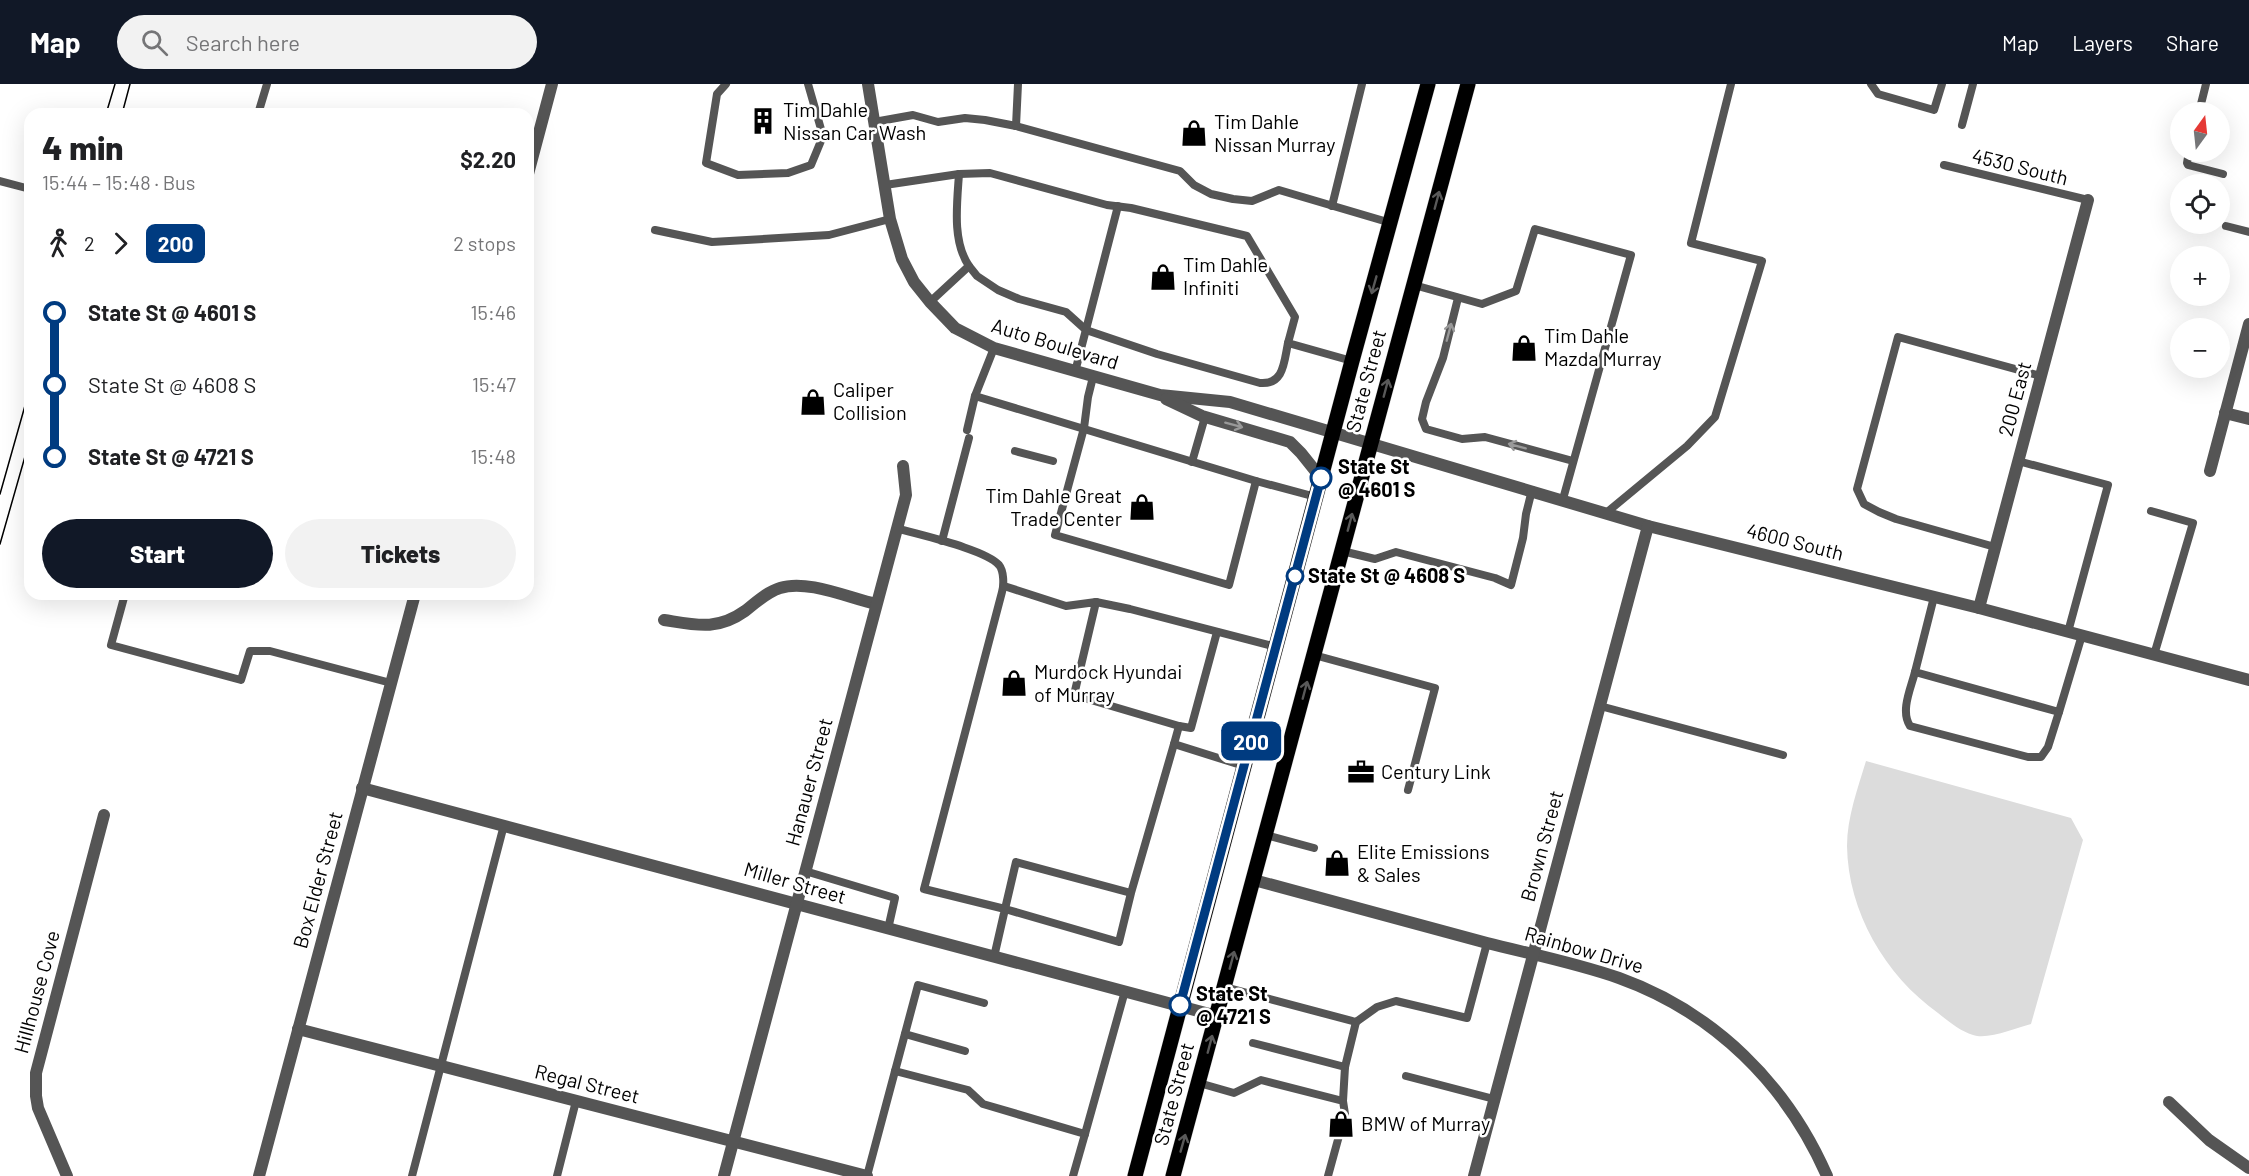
<!DOCTYPE html>
<meta charset="utf-8">
<style>
body{margin:0;font-family:Barlow,sans-serif;background:#f2f2f2;color:#202124;height:100vh;display:flex;flex-direction:column;font-size:22px;white-space:nowrap}
*{box-sizing:border-box;margin:0}
p{font-size:20px;color:#757577}
.icon{flex:none;width:33px;height:33px;fill:none;stroke:currentColor;stroke-width:2;stroke-linecap:round;stroke-linejoin:round}
.map{position:relative;flex:1;overflow:hidden}
.details{position:absolute;left:24px;top:24px;width:510px;height:492px;display:flex;flex-direction:column;background:#fff;border-radius:18px;box-shadow:0 6px 24px #0002}
.details>*{flex:none}
.badge{padding:0 12px;border-radius:9px;font-size:21px;line-height:39px}
.needle{width:39px;rotate:15deg}
.fabs{position:absolute;left:2170px;top:18px;display:grid;gap:12px}
.fabs a{display:grid;place-items:center;width:60px;height:60px;border-radius:50%;background:#fff;box-shadow:0 6px 24px #0002;font-size:30px}
.map>.badge{position:absolute;translate:-50% -50%;box-shadow:0 0 0 3px #fff}
.legs{display:flex;align-items:center;gap:9px;height:66px;padding:0 18px;font-size:20px}
.legs p{margin-inline-start:auto}
.head{display:flex;align-items:center;justify-content:space-between;height:102px;padding:0 18px}
h1{font-size:33px;font-weight:800;line-height:45px}
.cta{display:flex;gap:12px;margin-top:auto;padding:12px 18px}
.cta a{flex:1;height:69px;border-radius:36px;background:#111827;color:#fff;font-size:24px;font-weight:800;line-height:69px;text-align:center}
.cta a+a{background:#f2f2f2;color:#202124}
ul{padding:0 18px;list-style:none}
li{display:flex;align-items:center;gap:21px;height:72px;font-size:22px}
li i{display:grid;place-items:center;width:9px;height:100%;margin:0 8px;background:currentColor}
li i::after{content:'';width:15px;height:15px;margin:-8px;border:4px solid;border-radius:50%;background:#fff}
li p{margin-inline-start:auto}
li:first-child i{background:linear-gradient(#0000 50%,currentColor 0)}
li:last-child i{background:linear-gradient(currentColor 50%,#0000 0)}
header{display:flex;align-items:center;gap:36px;box-sizing:border-box;height:84px;padding:0 30px;background:#111827;color:#fff}
header strong{font-size:28px}
nav{display:flex;gap:33px;margin-inline-start:auto;font-size:21px}
.search{width:420px;height:54px;background:#f2f2f2;display:flex;align-items:center;gap:15px;box-sizing:border-box;padding:0 21px;border-radius:33px;color:#757577;font-size:22px}
.map>svg:first-child{display:block}
.green{fill:#dcdcdc}
.lines{fill:none;stroke-linecap:round;stroke-linejoin:round}
.primary-casing{stroke:#dbdbdb;stroke-width:16}
.service{stroke:#555;stroke-width:8}
.minor{stroke:#555;stroke-width:12}
.primary{stroke:#000;stroke-width:15}
.tram{stroke:#000;stroke-width:1.5}
.oneway{stroke:#595959}
.oneway2{stroke:#999}
.line-1-casing{stroke:#fff;stroke-width:14}
.line-1{stroke:#003b80;stroke-width:9}
.stop-1-dot{fill:#fff;stroke:#003b80;stroke-width:3}
.labels{text-anchor:middle;stroke-width:5;stroke-linejoin:round;paint-order:stroke}
.poi-label{font-size:20px;fill:#000;stroke:#fff;text-anchor:start}
.street-label{font-size:20px;fill:#000;stroke:#fff}
.stop-label{font-size:20px;font-weight:bold;fill:#000;stroke:#fff;text-anchor:start}
</style>
<header>
<strong>Map</strong>
<div class="search"><svg class="icon" aria-label="search" viewBox="0 0 24 24"><circle cx="10" cy="10" r="6"/><path d="M15 15l6 6"/></svg>Search here</div>
<nav><a>Map</a><a>Layers</a><a>Share</a></nav>
</header>
<div class="map">
<svg width="2249" height="1092" viewBox="0 0 2249 1092">
<rect width="100%" height="100%" fill="#fff"/>
<path class="green" d="M1866,677l205,57 12,22 -52,184c-15,4 -43,16 -58,11 -13,-4 -25,-14 -35,-22 -53,-38 -90,-101 -91,-167 0,-29 11,-58 19,-85z"/>
<g class="lines">
<defs>
<g id="primary">
<polyline points="1135,1092 1352,277 1428,0"/>
<polyline points="1173,1092 1468,0"/>
</g>
</defs>
<use href="#primary" class="primary-casing"/>
<g class="service">
<polyline points="726,0 717,10 706,79 738,91 788,89 811,81 823,52 808,0"/>
<polyline points="1871,0 1878,10 1934,26 1942,0"/>
<polyline points="2199,28 2206,0"/>
<polyline points="258,30 267,0"/>
<polyline points="874,38 913,31 938,38 965,34 985,36 1016,42 1180,87 1194,101 1211,110 1233,115 1252,117 1279,106 1391,139"/>
<polyline points="1962,41 1973,0"/>
<polyline points="1016,42 1018,0"/>
<polyline points="2189,68 2187,79 2188,81 2223,90"/>
<polyline points="1944,81 2088,116"/>
<polyline points="0,97 30,105"/>
<polyline points="885,101 959,90 990,89 1107,121 1131,124 1247,152 1295,233 1288,259 1352,277"/>
<polyline points="1332,122 1362,0"/>
<polyline points="2226,142 2249,148"/>
<polyline points="655,146 712,158 829,151 890,135"/>
<path d="M969,182l8,10 21,14 21,9 47,13 20,18 71,24 103,29c24,2 24,-21 28,-40"/>
<polyline points="1414,201 1482,220 1516,207 1535,145 1631,171 1563,415"/>
<polyline points="1458,214 1443,274 1426,318 1422,335 1426,345 1462,355 1485,353 1573,377"/>
<path d="M930,218l39,-36c-17,-25 -12,-62 -10,-92"/>
<polyline points="994,264 975,312 1256,397 1316,413"/>
<polyline points="1075,288 1118,122"/>
<polyline points="1093,293 1088,313 1084,344 1055,451 1229,501 1256,397"/>
<polyline points="967,346 975,312"/>
<polyline points="1015,367 1053,377"/>
<polyline points="2018,377 2108,401 2068,548"/>
<polyline points="1192,378 1205,333"/>
<polyline points="2151,427 2193,439 2154,571"/>
<polyline points="1606,429 1687,362 1715,333 1762,177 1691,159 1731,0"/>
<path d="M896,444c23,7 89,21 103,37 5,6 5,20 3,27l-78,297 81,20 -11,48"/>
<polyline points="942,457 969,354"/>
<polyline points="1995,463 1896,435 1879,428 1864,420 1857,405 1898,253 2041,292"/>
<polyline points="1342,467 1375,475 1396,468 1495,494 1511,501 1523,454 1526,430 1532,406"/>
<polyline points="1004,502 1066,522 1096,518 1074,611 1179,642 1191,644 1217,548"/>
<polyline points="125,510 111,561 241,596 250,567 270,567 391,599"/>
<polyline points="1934,513 1915,588 2059,628 2082,551"/>
<polyline points="1096,518 1130,525 1276,563"/>
<polyline points="1314,571 1435,604 1408,706"/>
<path d="M1915,588c-4,16 -15,39 -5,54l118,31h13l7,-10 11,-35"/>
<polyline points="1600,622 1783,671"/>
<polyline points="1179,642 1174,660 1244,682"/>
<polyline points="1266,751 1314,764"/>
<polyline points="805,787 895,814 888,845"/>
<polyline points="1131,809 1119,858 1005,825 1016,778 1131,809 1174,660"/>
<polyline points="1225,903 1356,938 1377,923 1396,917 1467,934 1487,859"/>
<polyline points="905,950 965,967"/>
<polyline points="1253,959 1345,983"/>
<polyline points="895,987 968,1006 983,1020 1085,1050 1125,907"/>
<polyline points="1406,992 1494,1015"/>
<polyline points="1199,999 1234,1009 1261,996 1343,1017 1345,1030 1328,1092"/>
<polyline points="1343,1017 1345,983 1356,938"/>
<polyline points="412,1092 504,741"/>
<polyline points="557,1092 576,1017"/>
<polyline points="867,1092 918,901 984,919"/>
<polyline points="1073,1092 1085,1050"/>
</g>
<g class="minor">
<polyline points="868,0 890,135 902,175 914,198 930,218 955,244 994,264 1160,311 1230,318 1648,442 1979,524 2249,596"/>
<polyline points="528,90 552,0"/>
<polyline points="1166,315 1202,332 1290,358 1301,369 1321,394"/>
<polyline points="2225,329 2249,335"/>
<polyline points="2210,387 2249,240"/>
<polyline points="1979,524 2088,116"/>
<path d="M664,536c32,5 53,11 81,-9 10,-8 22,-19 35,-23 27,-9 69,10 96,16"/>
<polyline points="362,704 1217,932"/>
<path d="M1254,796c78,21 155,42 233,63 44,11 89,20 132,35 95,34 168,106 208,198"/>
<polyline points="298,945 867,1092"/>
<polyline points="2169,1018 2209,1056 2249,1084"/>
<polyline points="67,1092 38,1024 36,1012 36,989 104,731"/>
<polyline points="259,1092 415,510"/>
<polyline points="724,1092 906,411 903,382"/>
<polyline points="1474,1092 1648,442"/>
</g>
<use href="#primary" class="primary"/>
<g class="tram">
<polyline points="106,30 115,0"/>
<polyline points="122,30 130,0"/>
<polyline points="0,410 30,304"/>
<polyline points="0,460 30,355"/>
</g>
</g>
<defs><path id="oneway-shaft" d="M-6 0H5M1.5-3L5.5 0L1.5 3" fill="none" stroke-width="1.6" stroke-linecap="round" stroke-linejoin="round" transform="scale(1.5)"/></defs>
<g class="oneway">
<use href="#oneway-shaft" transform="translate(1437 116) rotate(-75)"/>
<use href="#oneway-shaft" transform="translate(1374 201) rotate(106)"/>
<use href="#oneway-shaft" transform="translate(1386 304) rotate(-75)"/>
<use href="#oneway-shaft" transform="translate(1350 438) rotate(-75)"/>
<use href="#oneway-shaft" transform="translate(1305 606) rotate(-75)"/>
<use href="#oneway-shaft" transform="translate(1232 876) rotate(-75)"/>
<use href="#oneway-shaft" transform="translate(1210 960) rotate(-75)"/>
<use href="#oneway-shaft" transform="translate(1183 1059) rotate(-74)"/>
</g>
<g class="oneway2">
<use href="#oneway-shaft" transform="translate(1449 248) rotate(-75)"/>
<use href="#oneway-shaft" transform="translate(1234 341) rotate(15)"/>
<use href="#oneway-shaft" transform="translate(1517 362) rotate(-165)"/>
</g>
<g class="lines">
<defs>
<polyline id="line-1" points="1180,921 1321,394"/>
</defs>
<use href="#line-1" class="line-1-casing"/>
<use href="#line-1" class="line-1"/>
</g>
<defs>
<symbol id="building-bare" viewBox="-9 -9 18 18"><path d="M-4-6H4V6H1V3H-1V6H-4ZM-2.5-4.3h1.7v1.8h-1.7ZM.8-4.3h1.7v1.8H.8ZM-2.5-1h1.7V.8h-1.7ZM.8-1h1.7V.8H.8Z" fill="#000" stroke="#fff" stroke-width="2.5" paint-order="stroke"/></symbol>
<symbol id="shop-bare" viewBox="-9 -9 18 18"><path d="M-5-2.5h2.3a2.7 3.5 0 0 1 5.4 0H5L5.5 6h-11ZM-1.5-2.5h3a1.5 2.3 0 0 0-3 0Z" fill="#000" stroke="#fff" stroke-width="2.5" paint-order="stroke"/></symbol>
<symbol id="office-bare" viewBox="-9 -9 18 18"><path d="M-6-3h4V-5.5h4V-3h4V5H-6ZM-1-4.5V-3h2v-1.5ZM-6 0V1H6V0Z" fill="#000" stroke="#fff" stroke-width="2.5" paint-order="stroke"/></symbol>
</defs>
<g fill-rule="evenodd">
<use href="#building-bare" x="744" y="18" width="38" height="38"/>
<use href="#shop-bare" x="1175" y="30" width="38" height="38"/>
<use href="#shop-bare" x="1144" y="174" width="38" height="38"/>
<use href="#shop-bare" x="1505" y="245" width="38" height="38"/>
<use href="#shop-bare" x="794" y="299" width="38" height="38"/>
<use href="#shop-bare" x="1123" y="404" width="38" height="38"/>
<use href="#shop-bare" x="995" y="580" width="38" height="38"/>
<use href="#office-bare" x="1342" y="669" width="38" height="38"/>
<use href="#shop-bare" x="1318" y="760" width="38" height="38"/>
<use href="#shop-bare" x="1322" y="1021" width="38" height="38"/>
</g>
<g class="stop-1-dot">
<circle cx="1321" cy="394" r="10"/>
<circle cx="1295" cy="492" r="8"/>
<circle cx="1180" cy="921" r="10"/>
</g>
<g class="labels">
<g class="poi-label">
<text x="783" y="33">Tim Dahle<tspan x="783" dy="23">Nissan Car Wash</tspan></text>
<text x="1214" y="45">Tim Dahle<tspan x="1214" dy="23">Nissan Murray</tspan></text>
<text x="1183" y="188">Tim Dahle<tspan x="1183" dy="23">Infiniti</tspan></text>
<text x="1544" y="259">Tim Dahle<tspan x="1544" dy="23">Mazda Murray</tspan></text>
<text x="833" y="313">Caliper<tspan x="833" dy="23">Collision</tspan></text>
<text x="1122" y="419" text-anchor="end">Tim Dahle Great<tspan x="1122" dy="23">Trade Center</tspan></text>
<text x="1034" y="595">Murdock Hyundai<tspan x="1034" dy="23">of Murray</tspan></text>
<text x="1381" y="695">Century Link</text>
<text x="1357" y="775">Elite Emissions<tspan x="1357" dy="23">&amp; Sales</tspan></text>
<text x="1361" y="1047">BMW of Murray</text>
</g>
<g class="street-label">
<text transform="translate(2020 83) rotate(14)" y="7">4530 South</text>
<text transform="translate(1055 260) rotate(17)" y="7">Auto Boulevard</text>
<text transform="translate(1366 297) rotate(-75)" y="7">State Street</text>
<text transform="translate(2015 315) rotate(-75)" y="7">200 East</text>
<text transform="translate(1795 458) rotate(14)" y="7">4600 South</text>
<text transform="translate(809 698) rotate(-75)" y="7">Hanauer Street</text>
<text transform="translate(1542 762) rotate(-75)" y="7">Brown Street</text>
<text transform="translate(318 796) rotate(-75)" y="7">Box Elder Street</text>
<text transform="translate(795 799) rotate(16)" y="7">Miller Street</text>
<text transform="translate(1584 866) rotate(16)" y="7">Rainbow Drive</text>
<text transform="translate(37 908) rotate(-75)" y="7">Hillhouse Cove</text>
<text transform="translate(587 1000) rotate(14)" y="7">Regal Street</text>
<text transform="translate(1174 1010) rotate(-75)" y="7">State Street</text>
</g>
<g class="stop-label">
<text x="1338" y="390">State St<tspan x="1338" dy="23">@ 4601 S</tspan></text>
<text x="1308" y="499">State St @ 4608 S</text>
<text x="1196" y="917">State St<tspan x="1196" dy="23">@ 4721 S</tspan></text>
</g>
</g>
</svg>
<div class="fabs">
<a><svg class="needle" viewBox="-14 -14 28 28"><path d="M0-13l5 13h-10z" fill="#e53935"/><path d="M0 13l5-13h-10z" fill="#757577"/></svg></a>
<a><svg class="icon" aria-label="locate" viewBox="0 0 24 24"><circle cx="12" cy="12" r="6"/><path d="M12 2v4M12 18v4M2 12h4M18 12h4"/></svg></a>
<a>+</a>
<a>−</a>
</div>
<b class="badge" style="left:1251px;top:657px;background:#003b80;color:#fff">200</b>
<section class="details">
<div class="head"><div><h1>4 min</h1><p>15:44 – 15:48 · Bus</p></div><b>$2.20</b></div>
<div class="legs"><svg class="icon" aria-label="walk" viewBox="0 0 24 24"><circle cx="13" cy="4" r="2"/><path d="M13 8l-2 6 4 7M11 14l-3 7M7 12l3-4h3l4 4"/></svg>2<svg class="icon" aria-label="forward" viewBox="0 0 24 24"><path d="M9 5l7 7-7 7"/></svg><b class="badge" style="background:#003b80;color:#fff">200</b><p>2 stops</p></div>
<ul>
<li><i style="color:#003b80"></i><b>State St @ 4601 S</b><p>15:46</p></li>
<li><i style="color:#003b80"></i><span>State St @ 4608 S</span><p>15:47</p></li>
<li><i style="color:#003b80"></i><b>State St @ 4721 S</b><p>15:48</p></li>
</ul>
<div class="cta"><a>Start</a><a>Tickets</a></div>
</section>
</div>
